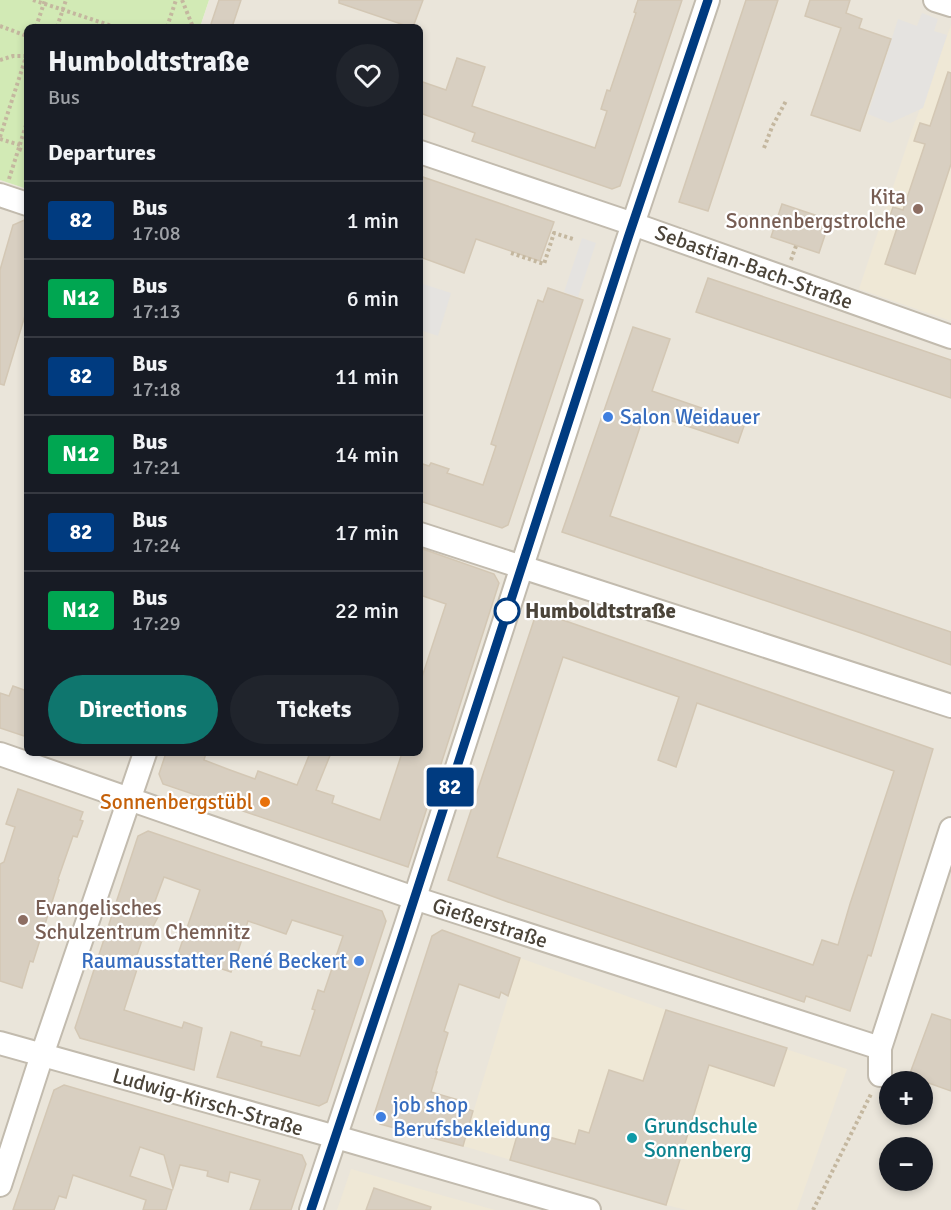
<!DOCTYPE html>
<meta charset="utf-8">
<style>
body{margin:0;font-family:Signika,sans-serif;background:#20242c;color:#f1f3f6;height:100vh;display:flex;flex-direction:column;font-size:22px;white-space:nowrap}
*{box-sizing:border-box;margin:0}
p{font-size:20px;color:#9ea1a6}
.icon{flex:none;width:33px;height:33px;fill:none;stroke:currentColor;stroke-width:2;stroke-linecap:round;stroke-linejoin:round}
.map{position:relative;flex:1;overflow:hidden}
.details{position:absolute;left:24px;top:24px;width:399px;height:732px;display:flex;flex-direction:column;background:#171b24;border-radius:9px;box-shadow:0 3px 9px #0003}
.details>*{flex:none}
.badge{padding:0 12px;border-radius:4px;font-size:21px;line-height:39px}
.tools{position:absolute;left:879px;top:1071px;display:grid;gap:12px}
.tools a{display:grid;place-items:center;width:54px;height:54px;border-radius:50%;background:#171b24;box-shadow:0 3px 9px #0003;font-size:30px}
.map>.badge{position:absolute;translate:-50% -50%;box-shadow:0 0 0 3px #fff}
h2{padding:0 24px;font-size:22px;line-height:54px}
.round{display:grid;place-items:center;flex:none;width:63px;height:63px;border-radius:32px;background:#20242c}
.headline{display:flex;align-items:center;justify-content:space-between;height:102px;padding:0 24px}
h1{font-size:28px;font-weight:700;line-height:45px}
.cta{display:flex;gap:12px;margin-top:auto;padding:12px 24px}
.cta a{flex:1;height:69px;border-radius:36px;background:#0f766e;color:#fff;font-size:24px;font-weight:700;line-height:69px;text-align:center}
.cta a+a{background:#20242c;color:#f1f3f6}
ul{padding:0;list-style:none}
li{display:flex;align-items:center;gap:18px;height:78px;padding:0 24px;border-top:2px solid #363941}
li div{flex:1}
li b{display:block;font-size:22px}
li em{font-style:normal}
li .badge{min-width:66px;font-weight:700;text-align:center}
.map>svg:first-child{display:block}
.residential{fill:#eae5da;fill-rule:evenodd}
.education{fill:#efe8d6}
.green{fill:#d2eab5}
.parking{fill:#e5e3e0}
.building{fill:#d8cfc1;stroke:#d3c7b4;stroke-width:1.5;fill-rule:evenodd}
.lines{fill:none;stroke-linecap:round;stroke-linejoin:round}
.minor-casing{stroke:#c2bbae;stroke-width:26}
.path{stroke:#c4b79f;stroke-width:4;stroke-dasharray:3 3;stroke-linecap:butt}
.minor{stroke:#fff;stroke-width:22}
.line-casing{stroke:#fff;stroke-width:14}
.line{stroke:#003b80;stroke-width:9}
.education-dot{fill:#8d6e63;stroke:#fff;stroke-width:2}
.shop-dot{fill:#3f7fe0;stroke:#fff;stroke-width:2}
.stop-dot{fill:#fff;stroke:#003b80;stroke-width:3}
.food-dot{fill:#e8710a;stroke:#fff;stroke-width:2}
.culture-dot{fill:#0f9aa8;stroke:#fff;stroke-width:2}
.labels{text-anchor:middle;stroke-width:4.5;stroke-linejoin:round;paint-order:stroke}
.education-label{font-size:21px;fill:#785e54;stroke:#fff;text-anchor:end}
.street-label{font-size:21px;fill:#4b4439;stroke:#fff}
.shop-label{font-size:21px;fill:#366cbe;stroke:#fff;text-anchor:start}
.stop-label{font-size:21px;font-weight:bold;fill:#4b4439;stroke:#fff;text-anchor:start}
.food-label{font-size:21px;fill:#c56008;stroke:#fff;text-anchor:end}
.culture-label{font-size:21px;fill:#0d838f;stroke:#fff;text-anchor:start}
</style>
<div class="map">
<svg width="951" height="1210" viewBox="0 0 951 1210">
<rect width="100%" height="100%" fill="#f6f3ec"/>
<path class="residential" d="M209,0h742v1210h-951v-1030l27,9v564h393v-726h-220zM890,1082h32v32h-32zM890,1148h32v32h-32z"/>
<g class="education">
<polygon points="951,25 951,321 859,289 912,130"/>
<polygon points="520,958 666,1010 847,1069 797,1210 687,1210 666,1205 463,1146"/>
<polygon points="351,1169 448,1197 495,1210 337,1210"/>
</g>
<polygon class="green" points="0,0 209,0 200,27 27,27 27,189 0,180"/>
<g class="parking">
<polygon points="922,13 938,19 934,31 947,35 923,108 890,123 868,114 898,19 917,26"/>
<polygon points="582,238 596,243 578,297 564,292"/>
<polygon points="423,284 451,293 438,336 420,330 420,295"/>
</g>
<g class="building">
<polygon points="219,0 241,0 232,27 210,27"/>
<polygon points="339,0 423,0 413,27 410,27 339,3"/>
<polygon points="638,0 682,0 620,186 612,189 472,141 475,133 420,113 420,81 446,90 457,58 485,67 472,106 595,148 607,111 601,109 607,90 610,91 636,13 634,12"/>
<polygon points="746,0 778,0 708,211 679,202"/>
<polygon points="810,0 850,0 846,13 862,19 859,28 891,39 860,131 811,115 841,28 805,16"/>
<polygon points="948,72 951,73 951,164 915,274 885,264 897,228 887,225 893,207 903,210 925,144 914,141 920,123 930,126"/>
<polygon points="420,176 554,222 540,261 476,239 464,273 420,257"/>
<polygon points="782,204 830,220 819,253 771,237"/>
<polygon points="27,219 27,309 4,385 0,384 0,270 13,225"/>
<polygon points="708,278 951,360 951,398 696,312"/>
<polygon points="548,288 583,300 508,525 502,528 420,501 420,463 429,466 431,463 449,469 447,473 483,485 496,446 491,444 518,360 538,300 543,302"/>
<polygon points="633,327 670,339 652,391 745,423 738,443 645,412 610,516 951,632 951,665 861,633 562,532"/>
<polygon points="420,548 494,574 499,583 408,867 163,784 159,774 166,753 206,753 204,760 230,770 255,779 258,771 297,785 310,753 331,753 316,790 334,796 332,803 380,820 402,753 420,753 420,683 446,604 420,595"/>
<path d="M537,611l396,138 -62,207 -3,-1 -18,56 -44,-15 -2,6 -296,-100 -60,-22zM563,657l116,40 -21,63 18,7 21,-64 197,68 -44,133 -12,41 -16,-5 -9,25 -316,-108z"/>
<polygon points="13,686 27,691 27,737 0,728 0,693 9,696"/>
<polygon points="18,789 83,812 80,820 83,821 77,837 73,836 58,879 59,880 33,962 30,961 22,988 0,981 0,864 4,862 15,827 6,824"/>
<polygon points="148,831 382,911 386,921 327,1102 319,1106 217,1077 231,1032 262,1042 261,1046 300,1056 315,1010 312,1009 318,990 324,992 343,936 292,920 286,934 248,921 231,972 178,954 200,890 164,877 151,912 157,915 157,917 158,917 150,932 145,931 135,961 139,963 124,1010 182,1028 184,1022 202,1028 194,1070 80,1038 75,1028 91,979 138,836"/>
<polygon points="442,930 520,958 508,996 501,992 499,998 459,984 444,1031 448,1033 436,1072 437,1072 431,1092 462,1101 461,1107 473,1111 463,1146 380,1124 374,1115 432,936"/>
<polygon points="666,1010 787,1048 774,1086 709,1065 666,1205 510,1160 519,1129 575,1144 579,1130 589,1133 609,1070 643,1081"/>
<polygon points="932,1014 951,1020 951,1091 909,1076"/>
<polygon points="64,1085 302,1155 306,1164 291,1210 250,1210 260,1180 230,1172 228,1182 207,1176 208,1171 180,1165 173,1188 164,1155 140,1147 130,1176 172,1190 166,1210 143,1210 146,1200 73,1175 66,1198 59,1196 54,1210 13,1210 54,1090"/>
<polygon points="374,1188 431,1207 430,1210 366,1210"/>
</g>
<g class="lines">
<defs>
<g id="minor">
<polyline points="935,0 951,5"/>
<polyline points="420,152 633,224 951,337"/>
<polyline points="0,195 27,204"/>
<polyline points="420,534 951,706"/>
<polyline points="0,754 414,898 880,1048"/>
<polyline points="0,1043 336,1137 589,1210"/>
<polyline points="880,1075 880,1048 951,829"/>
<polyline points="0,1185 42,1055 145,753"/>
<polyline points="311,1210 406,925 624,251 708,0"/>
</g>
</defs>
<use href="#minor" class="minor-casing"/>
<g class="path">
<polyline points="33,0 115,27"/>
<polyline points="182,0 193,27"/>
<polyline points="0,26 27,36"/>
<polyline points="36,27 45,0"/>
<polyline points="57,27 66,0"/>
<polyline points="167,27 176,0"/>
<polyline points="0,60 13,56 26,56"/>
<polyline points="0,137 27,54"/>
<polyline points="0,139 20,145"/>
<polyline points="764,148 772,127 786,101"/>
<polyline points="19,149 27,152"/>
<polyline points="9,179 27,122"/>
<polyline points="511,253 544,264 554,233 573,239"/>
<polyline points="791,260 796,246"/>
<polyline points="813,1210 872,1092"/>
</g>
<use href="#minor" class="minor"/>
</g>
<g class="lines">
<defs>
<polyline id="line" points="311,1210 399,946 628,238 708,0"/>
</defs>
<use href="#line" class="line-casing"/>
<use href="#line" class="line"/>
</g>
<g class="education-dot">
<circle cx="918" cy="209" r="6"/>
<circle cx="23" cy="920" r="6"/>
</g>
<g class="shop-dot">
<circle cx="608" cy="417" r="6"/>
<circle cx="359" cy="961" r="6"/>
<circle cx="381" cy="1117" r="6"/>
</g>
<circle class="stop-dot" cx="507" cy="611" r="12"/>
<circle class="food-dot" cx="265" cy="802" r="6"/>
<circle class="culture-dot" cx="632" cy="1138" r="6"/>
<g class="labels">
<g class="education-label">
<text x="906" y="204">Kita<tspan x="906" dy="24">Sonnenbergstrolche</tspan></text>
<text x="35" y="915" text-anchor="start">Evangelisches<tspan x="35" dy="24">Schulzentrum Chemnitz</tspan></text>
</g>
<g class="street-label">
<text transform="translate(754 267) rotate(20)" y="7">Sebastian-Bach-Straße</text>
<text transform="translate(490 923) rotate(18)" y="7">Gießerstraße</text>
<text transform="translate(208 1102) rotate(16)" y="7">Ludwig-Kirsch-Straße</text>
</g>
<g class="shop-label">
<text x="620" y="424">Salon Weidauer</text>
<text x="347" y="968" text-anchor="end">Raumausstatter René Beckert</text>
<text x="393" y="1112">job shop<tspan x="393" dy="24">Berufsbekleidung</tspan></text>
</g>
<g class="stop-label">
<text x="525" y="618">Humboldtstraße</text>
</g>
<g class="food-label">
<text x="253" y="809">Sonnenbergstübl</text>
</g>
<g class="culture-label">
<text x="644" y="1133">Grundschule<tspan x="644" dy="24">Sonnenberg</tspan></text>
</g>
</g>
</svg>
<div class="tools">
<a>+</a>
<a>−</a>
</div>
<b class="badge" style="left:450px;top:787px;background:#003b80;color:#fff">82</b>
<section class="details">
<div class="headline"><div><h1>Humboldtstraße</h1><p>Bus</p></div><a class="round"><svg class="icon" aria-label="heart" viewBox="0 0 24 24"><path d="M12 20l-8-8c-3-5 5-10 8-4 3-6 11-1 8 4z"/></svg></a></div>
<h2>Departures</h2>
<ul>
<li><span class="badge" style="background:#003b80;color:#fff">82</span><div><b>Bus</b><p>17:08</p></div><em>1 min</em></li>
<li><span class="badge" style="background:#00a651;color:#fff">N12</span><div><b>Bus</b><p>17:13</p></div><em>6 min</em></li>
<li><span class="badge" style="background:#003b80;color:#fff">82</span><div><b>Bus</b><p>17:18</p></div><em>11 min</em></li>
<li><span class="badge" style="background:#00a651;color:#fff">N12</span><div><b>Bus</b><p>17:21</p></div><em>14 min</em></li>
<li><span class="badge" style="background:#003b80;color:#fff">82</span><div><b>Bus</b><p>17:24</p></div><em>17 min</em></li>
<li><span class="badge" style="background:#00a651;color:#fff">N12</span><div><b>Bus</b><p>17:29</p></div><em>22 min</em></li>
</ul>
<div class="cta"><a>Directions</a><a>Tickets</a></div>
</section>
</div>
